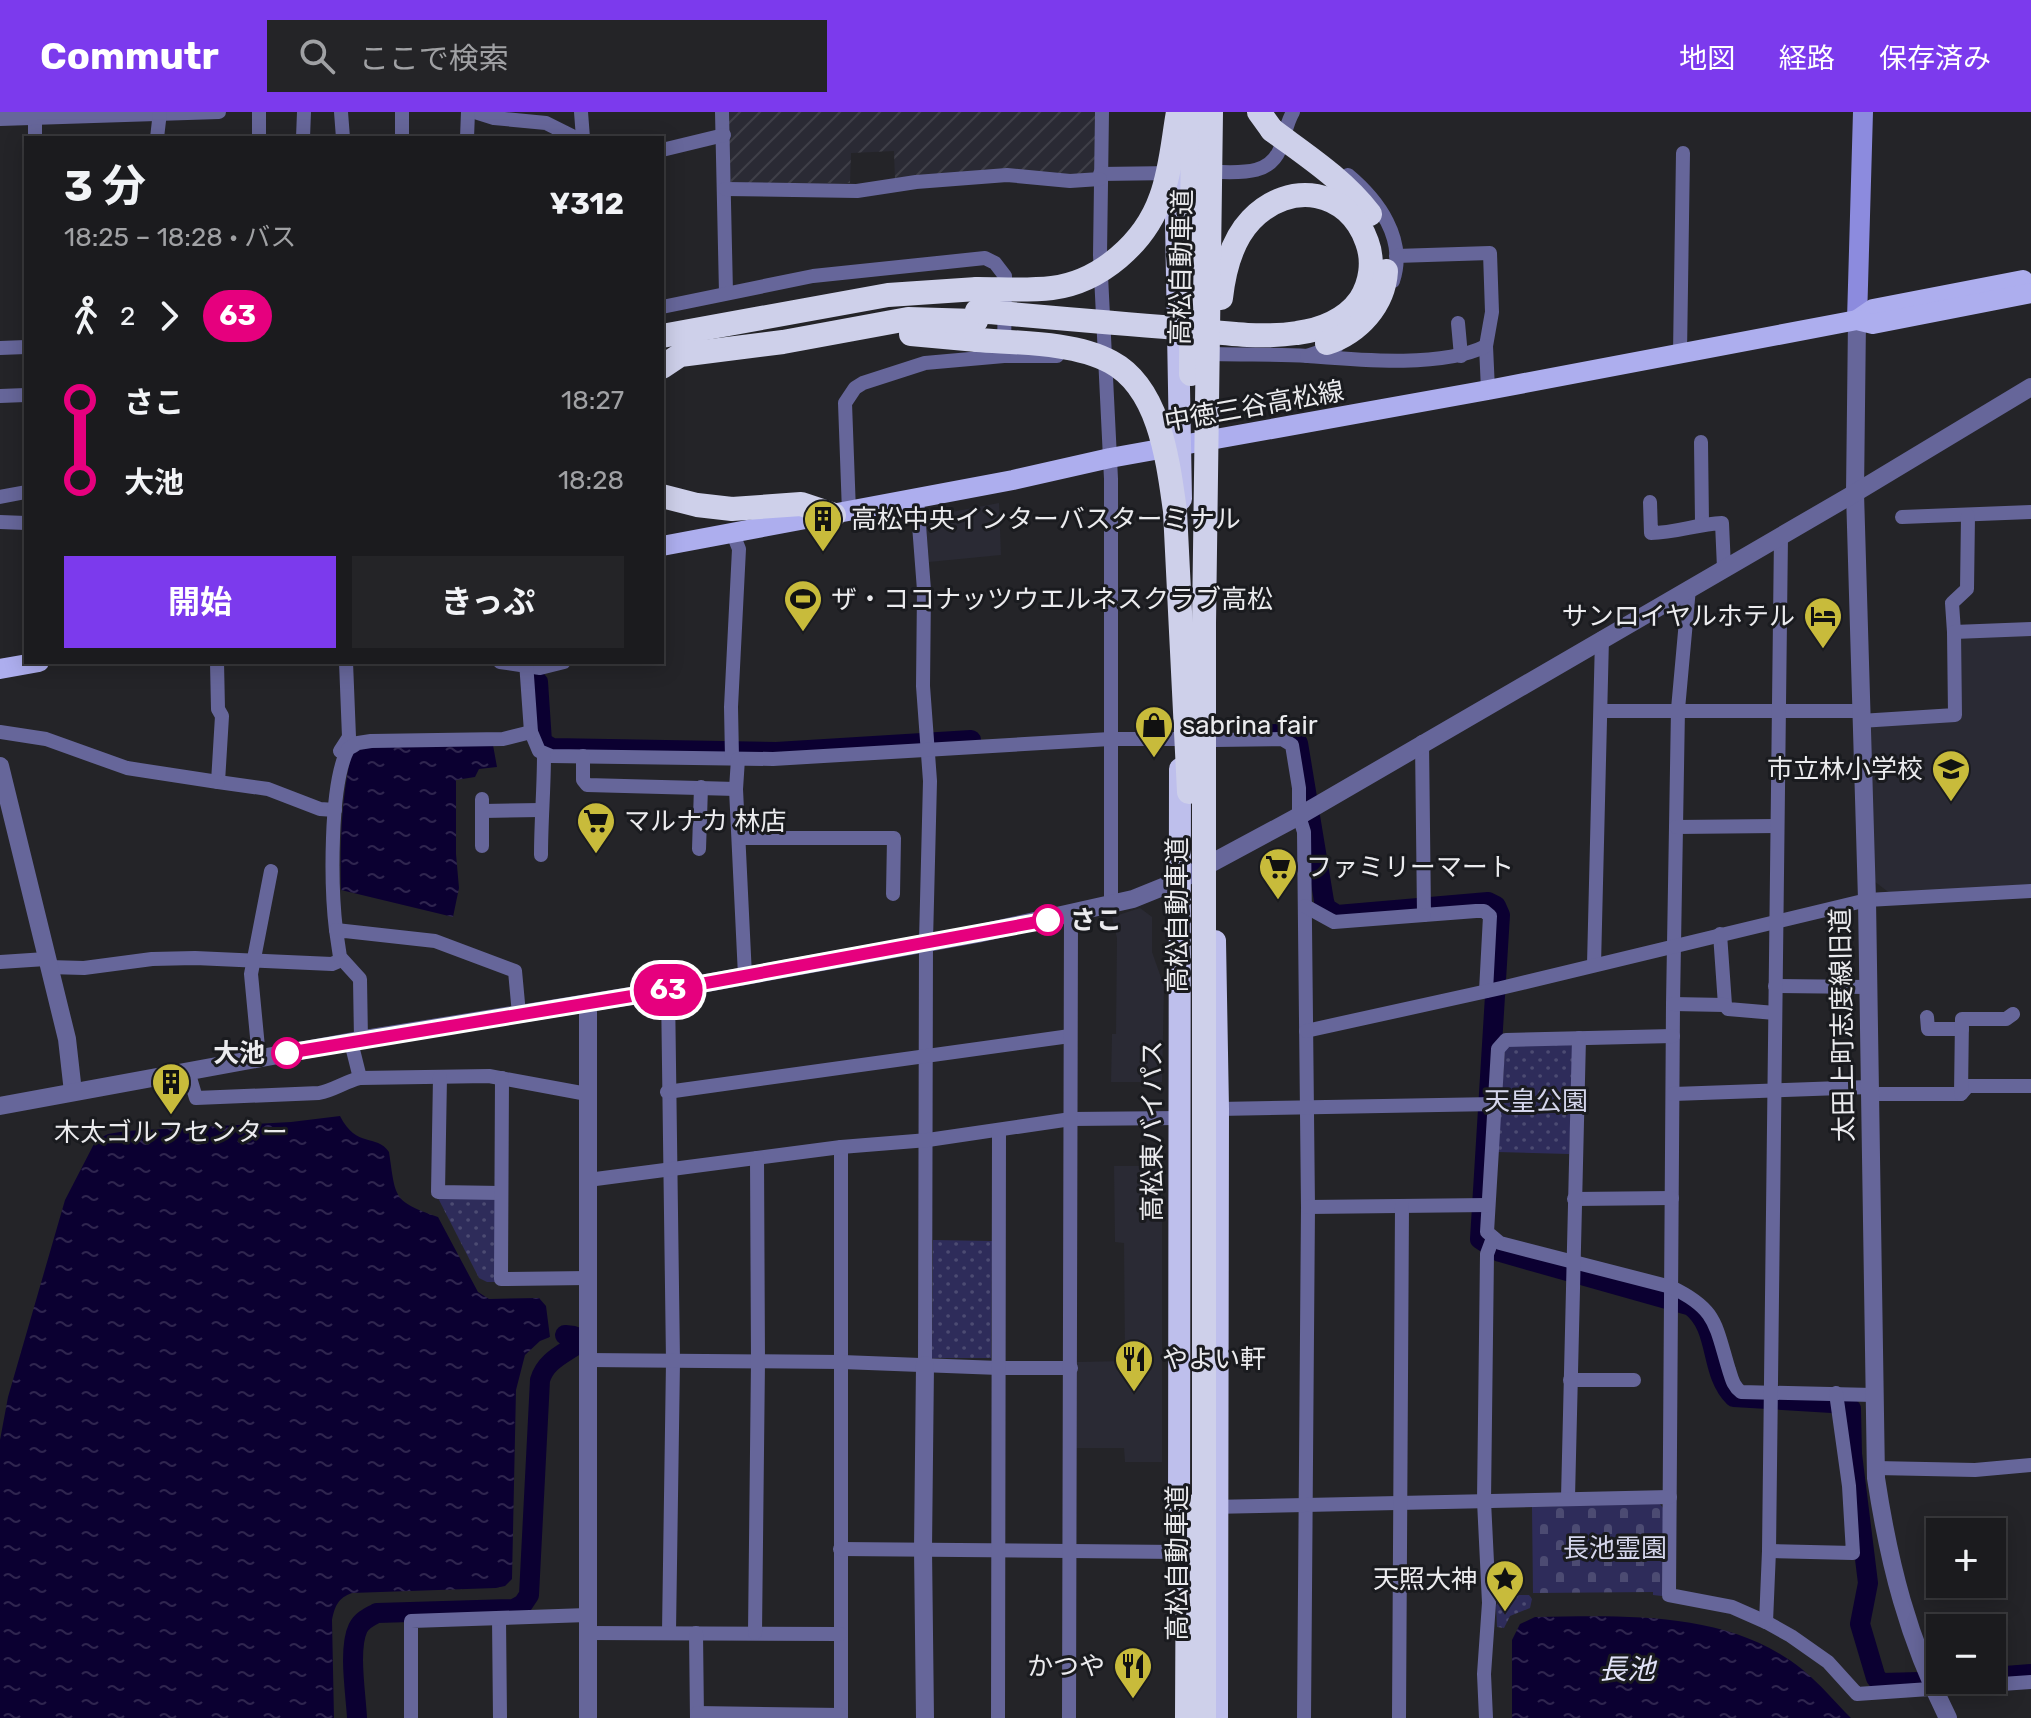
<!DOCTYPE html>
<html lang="ja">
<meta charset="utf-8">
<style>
body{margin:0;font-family:Rubik,"Noto Sans JP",sans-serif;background:#242427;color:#f1f3f6;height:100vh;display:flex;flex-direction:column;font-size:30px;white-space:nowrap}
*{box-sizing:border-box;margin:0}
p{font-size:26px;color:#a0a1a4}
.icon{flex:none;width:44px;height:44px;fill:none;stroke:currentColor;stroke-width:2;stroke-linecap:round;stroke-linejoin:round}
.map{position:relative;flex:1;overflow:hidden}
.drawer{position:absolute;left:24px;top:24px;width:640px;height:528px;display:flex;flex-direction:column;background:#1b1b1e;border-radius:0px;box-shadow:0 4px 20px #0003,0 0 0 2px #39393c}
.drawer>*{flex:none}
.badge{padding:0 16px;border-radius:26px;font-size:28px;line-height:52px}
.buttons{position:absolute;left:1926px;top:1406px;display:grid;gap:16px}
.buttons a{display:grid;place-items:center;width:80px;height:80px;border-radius:0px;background:#1b1b1e;box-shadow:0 4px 20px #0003,0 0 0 2px #39393c;font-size:40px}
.map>.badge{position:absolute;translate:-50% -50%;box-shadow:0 0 0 4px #fff}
.legs{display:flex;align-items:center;gap:12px;height:88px;padding:0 40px;font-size:26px}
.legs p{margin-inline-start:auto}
.overview{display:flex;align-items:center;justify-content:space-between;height:136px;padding:0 40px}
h1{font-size:44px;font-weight:700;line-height:60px}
.cta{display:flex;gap:16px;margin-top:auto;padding:16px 40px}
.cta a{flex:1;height:92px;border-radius:0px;background:#7c3aed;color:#fff;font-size:32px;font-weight:700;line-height:92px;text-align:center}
.cta a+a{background:#242427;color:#f1f3f6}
ul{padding:0 40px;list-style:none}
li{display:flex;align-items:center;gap:28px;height:80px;font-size:30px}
li i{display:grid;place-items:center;width:12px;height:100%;margin:0 10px;background:currentColor}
li i::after{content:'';width:20px;height:20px;margin:-10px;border:6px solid;border-radius:50%;background:#1b1b1e}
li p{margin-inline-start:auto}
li:first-child i{background:linear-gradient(#0000 50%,currentColor 0)}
li:last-child i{background:linear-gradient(currentColor 50%,#0000 0)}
header{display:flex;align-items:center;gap:48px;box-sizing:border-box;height:112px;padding:0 40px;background:#7c3aed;color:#fff}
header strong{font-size:38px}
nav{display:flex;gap:44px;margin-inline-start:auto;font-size:28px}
.search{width:560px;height:72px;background:#242427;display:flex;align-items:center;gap:20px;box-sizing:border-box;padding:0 28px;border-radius:0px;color:#a0a1a4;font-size:30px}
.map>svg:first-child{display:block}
.built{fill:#2a2a34}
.industrial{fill:url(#industrial-furrows)}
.cemetery{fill:url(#cemetery-stones)}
.park{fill:url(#park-dots)}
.water{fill:url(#water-ripples)}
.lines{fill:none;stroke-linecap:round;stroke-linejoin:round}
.river{stroke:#0b0031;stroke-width:20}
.minor{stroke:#66669a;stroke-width:14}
.tertiary{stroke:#66669a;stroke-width:18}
.secondary{stroke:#8c8bde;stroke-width:20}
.primary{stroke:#adaeee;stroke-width:20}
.trunk{stroke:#bebfec;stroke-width:22}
.motorway{stroke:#ced0ea;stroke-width:24}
.motorway-bridge{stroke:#ced0ea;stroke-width:24}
.line-1-casing{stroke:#fff;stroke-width:18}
.line-1{stroke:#e6007e;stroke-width:12}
.stop-1-dot{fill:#fff;stroke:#e6007e;stroke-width:4}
.labels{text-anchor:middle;stroke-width:6;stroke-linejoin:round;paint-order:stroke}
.street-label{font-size:26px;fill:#ebebee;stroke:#1a1b1f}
.poi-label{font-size:26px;fill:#ebebee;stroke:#1a1b1f;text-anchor:start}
.stop-label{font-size:26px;font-weight:bold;fill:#ebebee;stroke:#1a1b1f;text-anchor:start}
.park-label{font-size:26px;fill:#d5d6ec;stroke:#1a1b1f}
.water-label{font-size:28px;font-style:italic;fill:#e1e2f8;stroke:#1a1b1f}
</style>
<header>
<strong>Commutr</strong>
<div class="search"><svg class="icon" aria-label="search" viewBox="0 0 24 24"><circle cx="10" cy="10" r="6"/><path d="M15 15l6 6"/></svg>ここで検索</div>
<nav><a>地図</a><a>経路</a><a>保存済み</a></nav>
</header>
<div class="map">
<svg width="2031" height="1606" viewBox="0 0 2031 1606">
<defs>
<pattern id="industrial-furrows" width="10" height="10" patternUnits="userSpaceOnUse" patternTransform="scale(2)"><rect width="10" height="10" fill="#2a2a34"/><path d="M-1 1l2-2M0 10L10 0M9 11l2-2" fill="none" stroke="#3f3f48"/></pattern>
<pattern id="cemetery-stones" width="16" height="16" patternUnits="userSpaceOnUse" patternTransform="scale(2)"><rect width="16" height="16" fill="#2e2c5a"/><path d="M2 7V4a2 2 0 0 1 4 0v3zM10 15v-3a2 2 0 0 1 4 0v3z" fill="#4c4b72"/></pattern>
<pattern id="park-dots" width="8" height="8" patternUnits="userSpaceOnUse" patternTransform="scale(2)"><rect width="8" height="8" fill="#2e2c5a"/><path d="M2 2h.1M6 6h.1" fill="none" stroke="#4c4b72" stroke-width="1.8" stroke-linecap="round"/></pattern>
<pattern id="water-ripples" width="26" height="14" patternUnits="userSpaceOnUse" patternTransform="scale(2)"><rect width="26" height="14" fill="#0b0031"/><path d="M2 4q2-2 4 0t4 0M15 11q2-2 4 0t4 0" fill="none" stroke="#2f254f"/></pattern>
</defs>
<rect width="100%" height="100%" fill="#242428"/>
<g class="built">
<polygon points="999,391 1001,443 929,450 925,405"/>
<polygon points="2031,521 2031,772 1891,782 1874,769 1868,613 1928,611 1962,606 1958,525"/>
<polygon points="1140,796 1152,805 1152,840 1164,874 1162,970 1111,970 1112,922 1116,922 1117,826 1112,805"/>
<polygon points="1114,1054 1162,1054 1162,1350 1125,1350 1124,1336 1076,1336 1077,1250 1125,1249 1124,1131 1115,1130"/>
</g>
<polygon class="industrial" points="726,0 1099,0 1095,63 895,68 894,39 851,41 850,71 731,71"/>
<polygon class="cemetery" points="1659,1391 1664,1397 1662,1484 1653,1483 1653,1480 1533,1481 1532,1395"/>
<g class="park">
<polygon points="1569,932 1574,935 1569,1042 1498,1040 1505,937 1512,933"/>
<polygon points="491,1085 496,1089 496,1170 487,1170 479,1166 438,1086"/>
<polygon points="933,1128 992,1129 991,1246 932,1246"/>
<polygon points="1506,1483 1529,1483 1532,1487 1530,1496 1510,1504 1504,1516 1497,1515 1496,1493"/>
</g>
<g class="water">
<path d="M493,633l4,22 -18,2 -4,8 -19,3v74l3,34 -6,29 -112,-27c-1,-47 0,-92 11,-138l21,-6z"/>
<path d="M340,1004c17,33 36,17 49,36 7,46 3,49 49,65l40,75 11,7 50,-1 7,8 4,31 -10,4 -15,14 -9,35 -4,189 -7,7 -9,2 -144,5c-14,5 -17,13 -20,27l2,98h-334v-278l8,-43 57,-197 31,-60 12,-6 18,-3 165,-9z"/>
<path d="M1535,1505c90,-1 194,-7 268,53 17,14 32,32 48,48h-339v-78l8,-16z"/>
</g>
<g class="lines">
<g class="river">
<polyline points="538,570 542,630 552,636 776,640 971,628"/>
<path d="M1262,622h27l9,9 26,158 2,7 11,7 151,-13 8,4 4,9 -20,324 20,13 191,54c29,22 18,67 43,91l98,6 19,6 1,45 16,129 -8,41 16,54 6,5 38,-1"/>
<polyline points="1992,1565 2031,1562"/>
<path d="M357,1606c-1,-23 -9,-69 1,-90 4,-8 11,-11 19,-15l137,-4 9,-5 6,-9 11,-215c5,-17 19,-24 33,-33l1,-11 -9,-1"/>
</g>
<g class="minor">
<polyline points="341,0 343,26"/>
<polyline points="475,0 494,6 546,11 576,26"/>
<polyline points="581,0 583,26"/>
<polyline points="722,0 726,181"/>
<polyline points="1102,0 1100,143 1111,367 1111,793"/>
<polyline points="35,6 35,26"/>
<polyline points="0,7 219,0"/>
<polyline points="157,26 160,0"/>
<polyline points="259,26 259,0"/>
<polyline points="303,26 304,0"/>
<polyline points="402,26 402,0"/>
<polyline points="467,26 468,0"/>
<polyline points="662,38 724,23"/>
<path d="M1206,60c27,-1 62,7 74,-23 5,-13 6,-25 13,-37"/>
<polyline points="1100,62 1173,61"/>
<path d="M1348,63c30,25 59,64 45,106"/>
<polyline points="725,77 857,79 916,70 1007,63 1070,69 1100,67"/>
<polyline points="1396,144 1490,141 1492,200 1486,234 1488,278"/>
<polyline points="662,195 813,164 985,146 995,151 1005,164 1004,244 1057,244"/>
<polyline points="1458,211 1461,244"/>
<polyline points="0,236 26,235"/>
<path d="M1215,242c31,1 62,0 93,2 50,4 134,12 178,-10"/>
<polyline points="1680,242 1683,41"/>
<polyline points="1307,244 1337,234"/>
<polyline points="0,284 26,283"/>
<polyline points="1701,330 1702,411"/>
<polyline points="0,385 26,380"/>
<polyline points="917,387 924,478 923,574 930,669 926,829 925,1253"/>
<path d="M1650,390l1,31c25,0 46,-9 71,-10l2,45"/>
<polyline points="849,400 845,291 855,276 863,271 925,251 1004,244"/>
<polyline points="1902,405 2031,400"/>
<polyline points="0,410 26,411"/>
<polyline points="1689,476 1678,597 1673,892 1669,1483 1732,1495 1766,1510 1791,1524 1828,1550 1857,1582 2031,1570"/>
<polyline points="1954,520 1952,491 1967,477 1968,404"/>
<polyline points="217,550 218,597 222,604 218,670 268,677 320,697 335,698"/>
<polyline points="500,550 540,556 564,550"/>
<polyline points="526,550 531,620 539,639 551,644 773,647 1110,627 1180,627"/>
<polyline points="1601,599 1860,599"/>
<polyline points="1860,609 1955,603 1954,520 2031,517"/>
<polyline points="0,620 46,627 127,656 218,670"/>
<polyline points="1214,628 1282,627 1292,633 1299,676 1299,704 1304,720 1308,1095 1304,1606"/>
<polyline points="1422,630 1424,803 1476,799 1484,799 1490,804 1486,879"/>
<polyline points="340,639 349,625 346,550"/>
<polyline points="583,644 583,668 587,673 736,677"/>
<polyline points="732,646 731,595 739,437 733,422"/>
<polyline points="738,647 736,677 745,864"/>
<polyline points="483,699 541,698"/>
<polyline points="1676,715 1777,714"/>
<polyline points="739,726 894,726 893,782"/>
<polyline points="482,734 482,687"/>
<polyline points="699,737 701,675"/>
<path d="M541,743c0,-34 3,-66 3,-101"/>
<polyline points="1305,794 1334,810 1424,803"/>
<path d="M336,818c-5,-41 -7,-145 12,-181l10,-6 13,-2 132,-2 28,-7"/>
<polyline points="1720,822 1725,893 1728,897 1775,901"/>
<polyline points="0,850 46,847"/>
<polyline points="1594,853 1602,526"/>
<polyline points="48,855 84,856 152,847 195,846 332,852 339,849 340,845"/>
<polyline points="1775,874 1868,875"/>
<polyline points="668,878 673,1249 669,1520"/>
<polyline points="1673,892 1725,893"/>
<polyline points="1927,905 1928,917 1962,917"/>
<polyline points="1306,919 1501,876 1867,788 2031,779"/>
<path d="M1673,924l-167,4 -8,9 -11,183 13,11 171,44c46,22 44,37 58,83 3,9 4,16 12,22l132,3"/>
<polyline points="361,928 360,867 340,845 336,818 435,829 515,859 519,902"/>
<polyline points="351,930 360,966"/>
<polyline points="259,946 251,862 271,759"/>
<path d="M188,959l8,27 123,-5c15,-3 25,-11 41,-15l129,-2 98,18"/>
<polyline points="440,965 438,1080 501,1081"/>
<polyline points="502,966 501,1167 588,1166"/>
<polyline points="667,980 1070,924"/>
<polyline points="1673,982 1869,975"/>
<polyline points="1869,982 1961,982 1968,974 2031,974"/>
<polyline points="1961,982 1962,907 2006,907 2013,902"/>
<polyline points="1218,997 1495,992"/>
<polyline points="841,1035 841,1606"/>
<polyline points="588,1068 841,1035 928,1028 1071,1007 1180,1006"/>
<polyline points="1574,1087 1672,1086"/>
<polyline points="1308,1095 1488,1093"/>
<polyline points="587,1248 842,1250 999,1256 1071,1256"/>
<polyline points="1570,1268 1634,1268"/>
<polyline points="1876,1356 1975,1358 2031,1353"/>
<polyline points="1568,1386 1579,926"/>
<polyline points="1210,1395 1670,1385"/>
<polyline points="840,1437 1179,1440"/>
<polyline points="1769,1439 1853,1441 1849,1374 1836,1281"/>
<polyline points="499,1506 500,1606"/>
<polyline points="1766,1510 1769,1439 1781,423"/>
<polyline points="588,1521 840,1522"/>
<polyline points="696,1521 697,1606"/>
<polyline points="755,1521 758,1249 757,1046"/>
<polyline points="697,1601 841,1603"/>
<polyline points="411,1606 411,1509 587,1503"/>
<polyline points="998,1606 999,1019"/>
<polyline points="1069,1606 1071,802"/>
<polyline points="1399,1606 1402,1094"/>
<polyline points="1486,1606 1484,1562 1489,1491 1484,1389 1487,1142 1493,1126"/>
</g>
<g class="tertiary">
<path d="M1857,208l-2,173 12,407 9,578c13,86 32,161 72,240"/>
<polyline points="0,654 67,927 73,980"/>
<polyline points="588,892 588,1606"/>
<polyline points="0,994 370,926 668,878 977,822 1133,787 1180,768 1299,704 1855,381 2031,275"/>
<polyline points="925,1606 923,1437 925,1253"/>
</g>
<polyline class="secondary" points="1857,208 1863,0"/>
<g class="primary">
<polyline points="1857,208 1873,197 2023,168"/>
<polyline points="662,434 1013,368 1110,346 1488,278 1857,208 1873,212 2031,181"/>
<polyline points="0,557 39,550"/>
</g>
<g class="trunk">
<polyline points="1175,53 1181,387"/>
<polyline points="1215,829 1218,997 1217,1606"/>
<polyline points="1179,1415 1180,657"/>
</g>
<g class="motorway">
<polyline points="1259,0 1272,18"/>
<polyline points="911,222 977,228"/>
<polyline points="662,224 888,183 977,177"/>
<polyline points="662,255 680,243 783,230 908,207 976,209"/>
<polyline points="662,384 697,393 732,397 801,392 834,403"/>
</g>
<g class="motorway-bridge">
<path d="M1272,18c35,26 71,49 98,84"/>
<path d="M977,177c25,0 50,2 75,-1 48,-6 93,-45 109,-91 10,-27 12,-57 17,-85"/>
<path d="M977,199c67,6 133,12 200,17 39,4 81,11 120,5 24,-3 49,-13 63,-33 11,-17 14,-39 7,-58 -18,-52 -77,-63 -116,-22 -19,20 -27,51 -30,78"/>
<path d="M977,228c40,3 98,2 134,22 49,26 57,100 64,149l14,281"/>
<path d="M1327,231c32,-11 57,-38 59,-72"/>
<polyline points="1191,262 1193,0"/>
<polyline points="1187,1606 1188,1394"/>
<polyline points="1204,1606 1204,511 1211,0"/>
</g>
</g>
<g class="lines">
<defs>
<polyline id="line-1" points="287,941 668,878 1048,808"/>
</defs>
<use href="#line-1" class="line-1-casing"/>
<use href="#line-1" class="line-1"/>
</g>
<defs>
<symbol id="building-pin" viewBox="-11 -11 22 30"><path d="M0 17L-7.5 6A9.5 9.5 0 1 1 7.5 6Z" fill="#c8bb3b" stroke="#1a1b1f"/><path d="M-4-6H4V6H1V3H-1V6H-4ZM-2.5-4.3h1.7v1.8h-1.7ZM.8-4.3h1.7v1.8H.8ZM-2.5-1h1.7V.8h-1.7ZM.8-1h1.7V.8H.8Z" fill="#111"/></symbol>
<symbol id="stadium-pin" viewBox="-11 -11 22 30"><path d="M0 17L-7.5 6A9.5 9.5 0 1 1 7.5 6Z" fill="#c8bb3b" stroke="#1a1b1f"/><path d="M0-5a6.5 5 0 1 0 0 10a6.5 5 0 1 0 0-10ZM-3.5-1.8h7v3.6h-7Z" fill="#111"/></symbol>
<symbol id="hotel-pin" viewBox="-11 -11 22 30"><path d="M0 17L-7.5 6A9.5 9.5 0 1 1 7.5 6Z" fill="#c8bb3b" stroke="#1a1b1f"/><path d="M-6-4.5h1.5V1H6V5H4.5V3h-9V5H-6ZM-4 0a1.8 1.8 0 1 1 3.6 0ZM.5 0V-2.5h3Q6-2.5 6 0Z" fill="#111"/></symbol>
<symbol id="shop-pin" viewBox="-11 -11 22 30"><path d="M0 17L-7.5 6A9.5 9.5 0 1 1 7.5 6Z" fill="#c8bb3b" stroke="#1a1b1f"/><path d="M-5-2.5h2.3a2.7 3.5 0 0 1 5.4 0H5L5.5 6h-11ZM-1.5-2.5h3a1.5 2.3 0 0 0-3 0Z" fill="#111"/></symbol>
<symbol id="school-pin" viewBox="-11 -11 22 30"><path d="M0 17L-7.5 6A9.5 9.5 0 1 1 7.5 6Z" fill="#c8bb3b" stroke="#1a1b1f"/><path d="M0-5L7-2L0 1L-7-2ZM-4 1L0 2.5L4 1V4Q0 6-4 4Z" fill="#111"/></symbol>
<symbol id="supermarket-pin" viewBox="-11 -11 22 30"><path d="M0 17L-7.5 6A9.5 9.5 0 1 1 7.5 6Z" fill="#c8bb3b" stroke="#1a1b1f"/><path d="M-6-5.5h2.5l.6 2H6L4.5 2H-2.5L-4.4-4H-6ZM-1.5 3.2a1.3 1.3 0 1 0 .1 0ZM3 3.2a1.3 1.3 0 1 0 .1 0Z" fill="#111"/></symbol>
<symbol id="restaurant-pin" viewBox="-11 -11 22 30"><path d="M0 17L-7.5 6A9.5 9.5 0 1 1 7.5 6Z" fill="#c8bb3b" stroke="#1a1b1f"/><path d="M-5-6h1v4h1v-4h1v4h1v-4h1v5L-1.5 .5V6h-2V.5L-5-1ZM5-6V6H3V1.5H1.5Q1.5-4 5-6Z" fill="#111"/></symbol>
<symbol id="sight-pin" viewBox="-11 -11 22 30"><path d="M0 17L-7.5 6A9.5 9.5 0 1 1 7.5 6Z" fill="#c8bb3b" stroke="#1a1b1f"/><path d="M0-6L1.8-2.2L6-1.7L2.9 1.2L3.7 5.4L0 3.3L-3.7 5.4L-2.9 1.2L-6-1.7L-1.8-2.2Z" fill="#111"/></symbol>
</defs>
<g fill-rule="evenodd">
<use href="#building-pin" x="801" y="385" width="44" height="60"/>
<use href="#stadium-pin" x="781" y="465" width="44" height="60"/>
<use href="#hotel-pin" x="1801" y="482" width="44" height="60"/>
<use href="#shop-pin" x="1132" y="591" width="44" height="60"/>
<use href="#school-pin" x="1929" y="635" width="44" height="60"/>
<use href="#supermarket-pin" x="574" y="687" width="44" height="60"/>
<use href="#supermarket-pin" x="1256" y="733" width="44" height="60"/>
<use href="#building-pin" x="149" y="948" width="44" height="60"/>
<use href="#restaurant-pin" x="1112" y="1225" width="44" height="60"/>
<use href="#sight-pin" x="1483" y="1445" width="44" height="60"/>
<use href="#restaurant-pin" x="1111" y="1532" width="44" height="60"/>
</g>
<g class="stop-1-dot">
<circle cx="1048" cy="808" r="14"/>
<circle cx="287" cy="941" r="14"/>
</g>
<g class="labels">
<g class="street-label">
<text transform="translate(1181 155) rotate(-89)" y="9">高松自動車道</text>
<text transform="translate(1254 294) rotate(-10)" y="9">中徳三谷高松線</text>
<text transform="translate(1177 803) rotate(-90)" y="9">高松自動車道</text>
<text transform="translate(1842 913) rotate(-91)" y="9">太田上町志度線旧道</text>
<text transform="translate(1152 1019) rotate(-90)" y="9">高松東バイパス</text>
<text transform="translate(1177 1451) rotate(-90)" y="9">高松自動車道</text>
</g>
<g class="poi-label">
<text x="851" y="416">高松中央インターバスターミナル</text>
<text x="831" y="496">ザ・ココナッツウエルネスクラブ高松</text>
<text x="1795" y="513" text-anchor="end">サンロイヤルホテル</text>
<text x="1182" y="622">sabrina fair</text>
<text x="1923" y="666" text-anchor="end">市立林小学校</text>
<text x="624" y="718">マルナカ 林店</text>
<text x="1306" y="764">ファミリーマート</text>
<text x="171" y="1029" text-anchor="middle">木太ゴルフセンター</text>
<text x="1162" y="1256">やよい軒</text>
<text x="1477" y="1476" text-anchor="end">天照大神</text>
<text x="1105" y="1563" text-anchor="end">かつや</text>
</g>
<g class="stop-label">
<text x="1070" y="817">さこ</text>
<text x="265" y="950" text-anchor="end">大池</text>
</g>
<g class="park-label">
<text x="1536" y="998">天皇公園</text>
<text x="1615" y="1445">長池霊園</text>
</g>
<g class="water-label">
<text x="1627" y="1567">長池</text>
</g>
</g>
</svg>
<div class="buttons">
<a>+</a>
<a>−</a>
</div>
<b class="badge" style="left:668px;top:878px;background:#e6007e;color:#fff">63</b>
<section class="drawer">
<div class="overview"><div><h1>3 分</h1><p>18:25 – 18:28 · バス</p></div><b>¥312</b></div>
<div class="legs"><svg class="icon" aria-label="walk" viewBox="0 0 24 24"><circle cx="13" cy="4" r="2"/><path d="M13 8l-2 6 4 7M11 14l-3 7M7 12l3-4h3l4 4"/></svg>2<svg class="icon" aria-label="forward" viewBox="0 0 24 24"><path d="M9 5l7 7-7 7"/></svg><b class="badge" style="background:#e6007e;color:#fff">63</b></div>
<ul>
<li><i style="color:#e6007e"></i><b>さこ</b><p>18:27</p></li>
<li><i style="color:#e6007e"></i><b>大池</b><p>18:28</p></li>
</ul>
<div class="cta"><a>開始</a><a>きっぷ</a></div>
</section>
</div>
